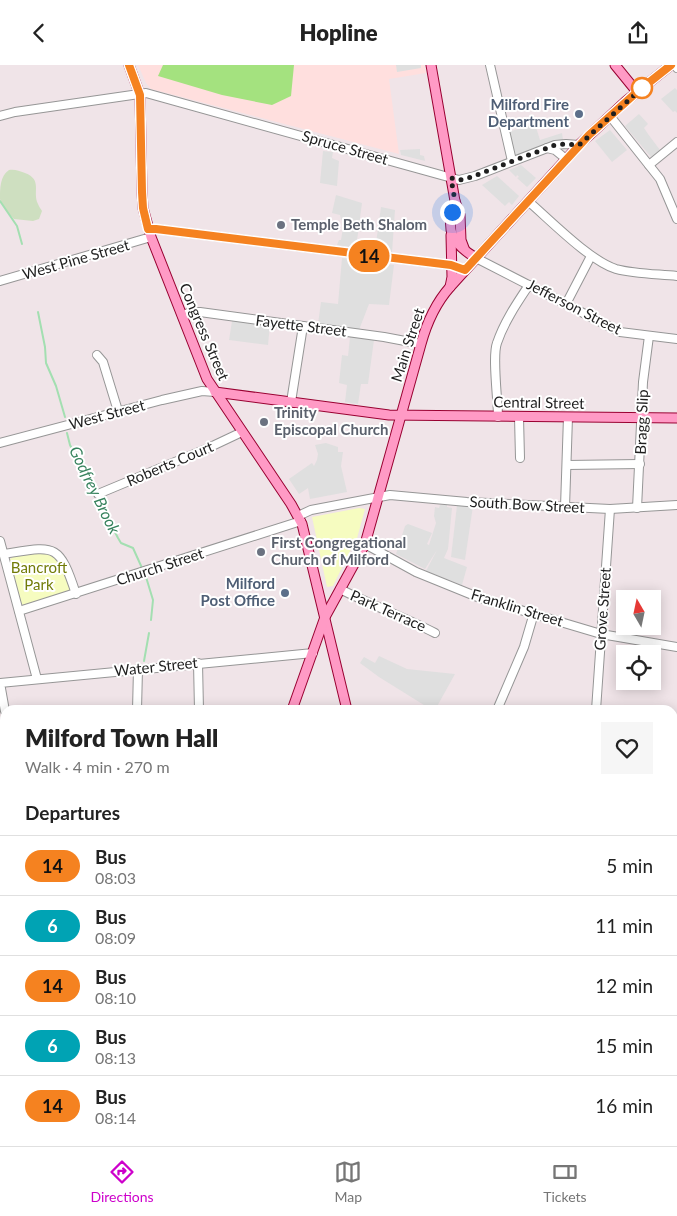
<!DOCTYPE html>
<meta charset="utf-8">
<style>
body{margin:0;font-family:Lato,sans-serif;background:#f6f6f6;color:#222;height:100vh;display:flex;flex-direction:column;font-size:19px;white-space:nowrap}
*{box-sizing:border-box;margin:0}
p{font-size:16px;color:#767676}
.icon{flex:none;width:28px;height:28px;fill:none;stroke:currentColor;stroke-width:2;stroke-linecap:round;stroke-linejoin:round}
.map{position:relative;flex:1;overflow:hidden}
.details{position:absolute;left:0px;top:640px;width:678px;height:441px;display:flex;flex-direction:column;background:#fff;border-radius:15px 15px 0 0;box-shadow:0 2px 12px #0003}
.details>*{flex:none}
.badge{padding:0 10px;border-radius:16px;font-size:18px;line-height:32px}
.needle{width:32px;rotate:351deg}
.controls{position:absolute;left:616px;top:525px;display:grid;gap:10px}
.controls a{display:grid;place-items:center;width:45px;height:45px;border-radius:0px;background:#fff;box-shadow:0 2px 12px #0003;font-size:25px}
.you{position:absolute;width:25px;height:25px;margin:-12px;border:4px solid #fff;border-radius:50%;background:#1a73e8;box-shadow:0 0 0 8px #1a73e833}
.map>.badge{position:absolute;translate:-50% -50%;box-shadow:0 0 0 2px #fff}
h2{padding:0 25px;font-size:19px;line-height:45px}
.round{display:grid;place-items:center;flex:none;width:52px;height:52px;border-radius:0px;background:#f6f6f6}
.summary{display:flex;align-items:center;justify-content:space-between;height:85px;padding:0 25px}
h1{font-size:24px;font-weight:800;line-height:38px}
ul{padding:0;list-style:none}
li{display:flex;align-items:center;gap:15px;height:60px;padding:0 25px;border-top:1px solid #e0e0e0}
li div{flex:1}
li b{display:block;font-size:19px}
li em{font-style:normal}
li .badge{min-width:55px;font-weight:700;text-align:center}
header{display:flex;justify-content:space-between;align-items:center;height:65px;padding:0 25px;background:#fff;font-size:22px;font-weight:800}
.dock{display:flex;justify-content:space-around;align-items:center;height:70px;border-top:1px solid #e0e0e0;background:#fff;font-size:14px;color:#767676}
.dock a{display:grid;justify-items:center;gap:2px}
.dock .on{color:#cd00cb}
.map>svg:first-child{display:block}
.education{fill:#ffdfde}
.wetland{fill:#cedfc0}
.park{fill:#f6fcc0}
.pitch{fill:#a4e27f}
.parking{fill:#dfdfdf}
.lines{fill:none;stroke-linecap:round;stroke-linejoin:round}
.stream{stroke:#a3dfb1;stroke-width:2}
.minor-casing{stroke:#969696;stroke-width:10}
.major-casing{stroke:#990031;stroke-width:11}
.minor{stroke:#fff;stroke-width:8}
.major{stroke:#ff9ac5;stroke-width:9}
.line-casing{stroke:#fff;stroke-width:11}
.line{stroke:#f58220;stroke-width:8}
.walk{stroke:#1f1f1f;stroke-width:5;stroke-dasharray:0 9}
.stop-dot{fill:#fff;stroke:#f58220;stroke-width:2.5}
.service-dot{fill:#5c6f8a;stroke:#fff;stroke-width:2}
.worship-dot{fill:#6b7280;stroke:#fff;stroke-width:2}
.labels{text-anchor:middle;stroke-width:4;stroke-linejoin:round;paint-order:stroke}
.service-label{font-size:15px;font-weight:bold;fill:#4e5e75;stroke:#fff;text-anchor:end}
.street-label{font-size:15px;fill:#1f1f1f;stroke:#fff}
.worship-label{font-size:15px;font-weight:bold;fill:#5b616d;stroke:#fff;text-anchor:start}
.park-label{font-size:15px;fill:#727c08;stroke:#fff}
.water-label{font-size:16px;font-style:italic;fill:#37825d;stroke:#fff}
</style>
<header><svg class="icon" aria-label="back" viewBox="0 0 24 24"><path d="M15 5l-7 7 7 7"/></svg>Hopline<svg class="icon" aria-label="share" viewBox="0 0 24 24"><path d="M12 15V3M7 8l5-5 5 5M5 13v7h14v-7"/></svg></header>
<div class="map">
<svg width="677" height="1081" viewBox="0 0 677 1081">
<rect width="100%" height="100%" fill="#f0e4e8"/>
<g class="education">
<polygon points="138,0 424,0 426,8 389,14 399,89 155,25 151,24 146,18"/>
<polygon points="0,959 5,970 5,1063 0,1070"/>
</g>
<path class="wetland" d="M9,105c6,-1 10,1 16,3 18,7 7,19 13,31 1,3 3,5 4,7l-3,8 -6,2 -19,-2c-4,-4 -13,-14 -14,-20 0,-11 0,-23 9,-29z"/>
<g class="park">
<polygon points="359,443 365,444 356,477 353,480 333,521 327,522 312,452"/>
<path d="M40,487c4,1 9,1 12,3 11,6 17,26 18,37l-48,13 -13,-45 5,-4z"/>
</g>
<polygon class="pitch" points="163,0 294,0 291,31 272,40 222,30 158,11"/>
<g class="parking">
<polygon points="396,0 421,0 421,3 397,7"/>
<polygon points="675,23 677,25 677,48 675,46 673,47 661,34"/>
<polygon points="639,49 648,59 644,63 648,69 660,85 651,92 625,61"/>
<polygon points="535,59 540,75 562,68 563,75 514,91 508,67"/>
<polygon points="610,65 627,85 612,97 595,76"/>
<polygon points="420,84 420,90 424,91 425,96 401,90 400,85"/>
<polygon points="323,86 333,87 332,93 339,96 337,121 320,118"/>
<polygon points="521,100 536,113 527,122 517,113 519,112 517,110 516,112 509,105"/>
<polygon points="497,111 519,131 512,140 509,137 505,141 482,120"/>
<polygon points="336,130 362,138 356,183 337,180 339,175 341,175 344,156 341,155 340,150 332,148"/>
<polygon points="381,142 395,145 392,188 375,185"/>
<polygon points="342,193 394,200 389,240 369,239 359,265 318,259 321,237 338,239"/>
<polygon points="232,256 270,260 268,280 229,275"/>
<polygon points="350,272 374,275 368,319 361,319 358,339 345,337 347,320 339,318 342,290 348,291"/>
<polygon points="326,378 338,382 338,387 343,387 341,401 347,427 310,434 308,423 299,429 289,414 312,398 314,401 317,395 318,389 315,380"/>
<polygon points="440,440 447,440 447,442 452,443 448,484 444,493 467,502 462,520 426,506 437,485 425,504 396,489 405,461 408,459 432,468 427,479 429,480 436,458 434,451 435,442 439,443"/>
<polygon points="457,440 473,441 465,495 451,492"/>
<polygon points="379,591 407,604 455,609 435,645 432,645 379,612 360,598 364,592 375,598"/>
<polygon points="0,1031 5,1033 5,1053 0,1050"/>
</g>
<g class="lines">
<g class="stream">
<polyline points="0,136 17,161 22,179"/>
<polyline points="38,247 45,282 46,298 56,321 65,352"/>
<polyline points="67,368 70,380 118,473 121,478 133,483 142,503"/>
<polyline points="146,512 153,535 151,555"/>
<polyline points="144,596 149,568"/>
<polyline points="0,1054 5,1056"/>
<polyline points="38,1076 43,1081"/>
</g>
<defs>
<g id="minor">
<polyline points="490,0 512,96"/>
<polyline points="675,0 677,3"/>
<polyline points="0,51 15,47 146,28 459,115 475,111 555,80 566,79 579,80"/>
<polyline points="610,51 660,114 677,154"/>
<polyline points="547,83 555,85 566,94"/>
<polyline points="649,100 677,77"/>
<path d="M528,136c22,19 62,60 88,68 19,5 41,5 61,7"/>
<polyline points="149,164 156,164 451,200 465,205"/>
<polyline points="476,193 620,267 677,274"/>
<polyline points="0,216 151,172"/>
<polyline points="566,239 591,191"/>
<polyline points="182,251 190,247 200,247 384,272 421,279"/>
<polyline points="97,290 103,297 118,346"/>
<polyline points="291,337 303,261"/>
<path d="M498,352c0,-17 -6,-61 -1,-74 7,-21 20,-40 32,-58"/>
<polyline points="519,352 520,393"/>
<polyline points="0,378 162,335 202,326 215,327"/>
<polyline points="567,400 640,399"/>
<polyline points="98,429 206,384 242,367"/>
<polyline points="565,442 568,352"/>
<polyline points="637,443 643,317 649,271"/>
<polyline points="298,451 311,445 390,430 467,437 610,444 677,440"/>
<polyline points="0,476 37,614"/>
<polyline points="365,479 416,507 480,533 601,569 677,582"/>
<path d="M4,489c51,-8 55,-12 72,40"/>
<path d="M340,524c31,16 64,28 95,44"/>
<polyline points="19,546 301,456"/>
<polyline points="198,598 199,645"/>
<polyline points="137,645 138,604"/>
<polyline points="497,645 524,582 534,548"/>
<polyline points="596,645 610,444"/>
<polyline points="5,646 0,618 313,588"/>
<polyline points="672,741 677,705"/>
<polyline points="0,743 5,742"/>
<polyline points="672,752 677,754"/>
<polyline points="672,882 677,883"/>
<polyline points="672,996 677,997"/>
<polyline points="91,1076 93,1081"/>
<polyline points="314,1076 314,1081"/>
<polyline points="619,1076 633,1081"/>
<polyline points="210,1081 211,1076"/>
</g>
<g id="major">
<polyline points="129,0 140,30 142,127 143,143 151,172 207,314 291,439 302,459 347,645"/>
<polyline points="431,0 455,136 460,150 461,175 464,183"/>
<polyline points="615,0 637,27"/>
<path d="M455,136c-10,29 -4,42 21,57"/>
<polyline points="450,222 452,212 451,170"/>
<polyline points="215,327 389,350 677,353"/>
<path d="M292,645l33,-93 40,-73 56,-200c6,-22 14,-40 29,-57l131,-144 45,-42 45,-36"/>
<polyline points="489,1076 490,1081"/>
<polyline points="53,1081 56,1076"/>
</g>
</defs>
<use href="#minor" class="minor-casing"/>
<use href="#major" class="major-casing"/>
<use href="#minor" class="minor"/>
<use href="#major" class="major"/>
</g>
<g class="lines">
<defs>
<polyline id="line" points="129,0 140,30 142,127 143,143 148,164 156,164 451,200 465,205 589,70 637,27 671,0"/>
</defs>
<use href="#line" class="line-casing"/>
<use href="#line" class="line"/>
<polyline class="walk" points="452,147 455,136 451,113 459,115 466,114 555,80 566,79 579,80 642,23"/>
</g>
<circle class="stop-dot" cx="642" cy="23" r="10"/>
<g class="service-dot">
<circle cx="579" cy="49" r="5"/>
<circle cx="285" cy="528" r="5"/>
</g>
<g class="worship-dot">
<circle cx="281" cy="160" r="5"/>
<circle cx="264" cy="357" r="5"/>
<circle cx="261" cy="487" r="5"/>
</g>
<g class="labels">
<g class="service-label">
<text x="569" y="45">Milford Fire<tspan x="569" dy="17">Department</tspan></text>
<text x="275" y="524">Milford<tspan x="275" dy="17">Post Office</tspan></text>
</g>
<g class="street-label">
<text transform="translate(345 83) rotate(16)" y="5">Spruce Street</text>
<text transform="translate(76 195) rotate(-16)" y="5">West Pine Street</text>
<text transform="translate(574 242) rotate(27)" y="5">Jefferson Street</text>
<text transform="translate(301 261) rotate(7)" y="5">Fayette Street</text>
<text transform="translate(204 267) rotate(67)" y="5">Congress Street</text>
<text transform="translate(408 280) rotate(-72)" y="5">Main Street</text>
<text transform="translate(539 338) rotate(1)" y="5">Central Street</text>
<text transform="translate(107 350) rotate(-15)" y="5">West Street</text>
<text transform="translate(642 357) rotate(-88)" y="5">Bragg Slip</text>
<text transform="translate(170 399) rotate(-23)" y="5">Roberts Court</text>
<text transform="translate(527 440) rotate(3)" y="5">South Bow Street</text>
<text transform="translate(160 502) rotate(-18)" y="5">Church Street</text>
<text transform="translate(517 543) rotate(17)" y="5">Franklin Street</text>
<text transform="translate(603 544) rotate(-86)" y="5">Grove Street</text>
<text transform="translate(388 546) rotate(24)" y="5">Park Terrace</text>
<text transform="translate(156 602) rotate(-6)" y="5">Water Street</text>
</g>
<g class="worship-label">
<text x="291" y="165">Temple Beth Shalom</text>
<text x="274" y="353">Trinity<tspan x="274" dy="17">Episcopal Church</tspan></text>
<text x="271" y="483">First Congregational<tspan x="271" dy="17">Church of Milford</tspan></text>
</g>
<g class="park-label">
<text x="39" y="508">Bancroft<tspan x="39" dy="17">Park</tspan></text>
</g>
<g class="water-label">
<text transform="translate(95 425) rotate(64)" y="6">Godfrey Brook</text>
</g>
</g>
</svg>
<div class="controls">
<a><svg class="needle" viewBox="-14 -14 28 28"><path d="M0-13l5 13h-10z" fill="#e53935"/><path d="M0 13l5-13h-10z" fill="#767676"/></svg></a>
<a><svg class="icon" aria-label="locate" viewBox="0 0 24 24"><circle cx="12" cy="12" r="6"/><path d="M12 2v4M12 18v4M2 12h4M18 12h4"/></svg></a>
</div>
<div class="you" style="left:452px;top:147px"></div>
<b class="badge" style="left:369px;top:191px;background:#f58220;color:#111">14</b>
<section class="details">
<div class="summary"><div><h1>Milford Town Hall</h1><p>Walk · 4 min · 270 m</p></div><a class="round"><svg class="icon" aria-label="heart" viewBox="0 0 24 24"><path d="M12 20l-8-8c-3-5 5-10 8-4 3-6 11-1 8 4z"/></svg></a></div>
<h2>Departures</h2>
<ul>
<li><span class="badge" style="background:#f58220;color:#111">14</span><div><b>Bus</b><p>08:03</p></div><em>5 min</em></li>
<li><span class="badge" style="background:#00a3b4;color:#fff">6</span><div><b>Bus</b><p>08:09</p></div><em>11 min</em></li>
<li><span class="badge" style="background:#f58220;color:#111">14</span><div><b>Bus</b><p>08:10</p></div><em>12 min</em></li>
<li><span class="badge" style="background:#00a3b4;color:#fff">6</span><div><b>Bus</b><p>08:13</p></div><em>15 min</em></li>
<li><span class="badge" style="background:#f58220;color:#111">14</span><div><b>Bus</b><p>08:14</p></div><em>16 min</em></li>
</ul>
</section>
</div>
<nav class="dock">
<a class="on"><svg class="icon" aria-label="directions" viewBox="0 0 24 24"><path d="M12 3l9 9-9 9-9-9zM9 14v-3h6M13 9l2 2-2 2"/></svg>Directions</a>
<a><svg class="icon" aria-label="map" viewBox="0 0 24 24"><path d="M3 6l6-2 6 2 6-2v14l-6 2-6-2-6 2zM9 4v14M15 6v14"/></svg>Map</a>
<a><svg class="icon" aria-label="tickets" viewBox="0 0 24 24"><path d="M3 7h18v10H3zM15 7v10"/></svg>Tickets</a>
</nav>
